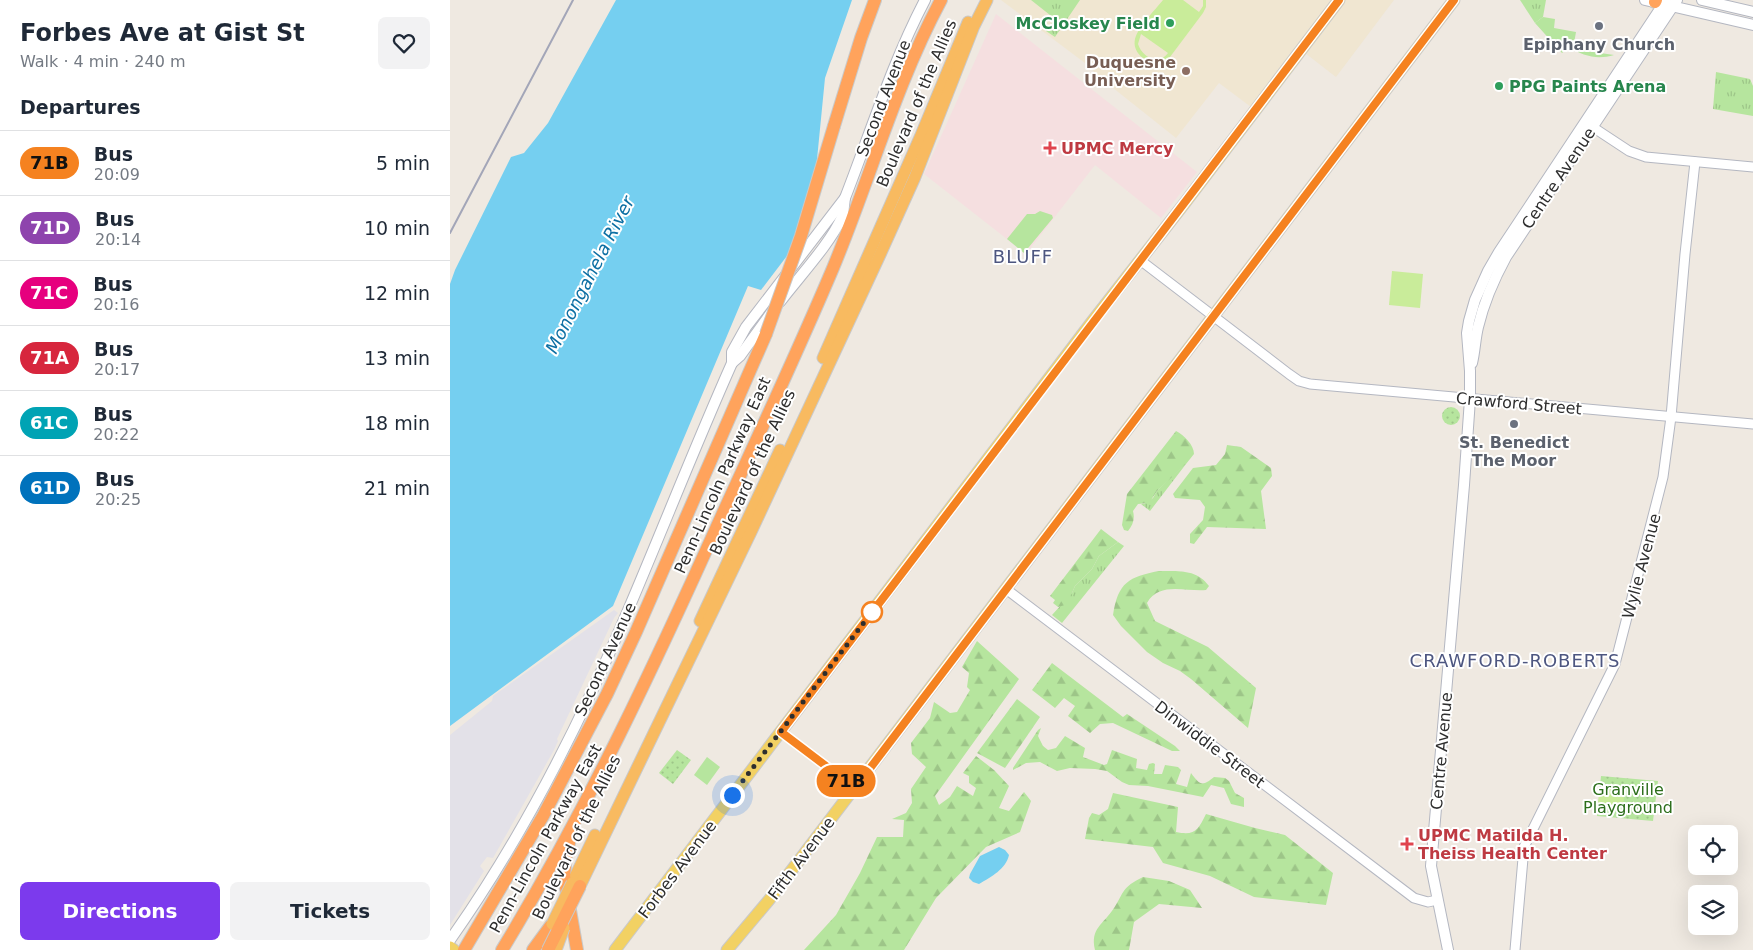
<!DOCTYPE html>
<meta charset="utf-8">
<style>
body{margin:0;font-family:"DejaVu Sans",sans-serif;background:#f2f2f3;color:#1f2937;height:100vh;display:flex;flex-direction:column;font-size:19px;white-space:nowrap}
*{box-sizing:border-box;margin:0}
p{font-size:16px;color:#747a83}
.icon{flex:none;width:28px;height:28px;fill:none;stroke:currentColor;stroke-width:2;stroke-linecap:round;stroke-linejoin:round}
.map{position:relative;flex:1;overflow:hidden}
.side{display:flex;flex-direction:column;background:#fff;width:450px}
.side>*{flex:none}
.badge{padding:0 10px;border-radius:16px;font-size:18px;line-height:32px}
.buttons{position:absolute;left:1238px;top:825px;display:grid;gap:10px}
.buttons a{display:grid;place-items:center;width:50px;height:50px;border-radius:8px;background:#fff;box-shadow:0 5px 20px #0002;font-size:25px}
.you{position:absolute;width:25px;height:25px;margin:-12px;border:4px solid #fff;border-radius:50%;background:#1a73e8;box-shadow:0 0 0 8px #1a73e833}
.map>.badge{position:absolute;translate:-50% -50%;box-shadow:0 0 0 2px #fff}
h2{padding:0 20px;font-size:19px;line-height:45px}
.round{display:grid;place-items:center;flex:none;width:52px;height:52px;border-radius:8px;background:#f2f2f3}
.headline{display:flex;align-items:center;justify-content:space-between;height:85px;padding:0 20px}
h1{font-size:24px;font-weight:700;line-height:38px}
.button{display:flex;gap:10px;margin-top:auto;padding:10px 20px}
.button a{flex:1;height:58px;border-radius:8px;background:#7c3aed;color:#fff;font-size:20px;font-weight:700;line-height:58px;text-align:center}
.button a+a{background:#f2f2f3;color:#1f2937}
ul{padding:0;list-style:none}
li{display:flex;align-items:center;gap:15px;height:65px;padding:0 20px;border-top:1px solid #e0e1e3}
li div{flex:1}
li b{display:block;font-size:19px}
li em{font-style:normal}
li .badge{min-width:55px;font-weight:700;text-align:center}
main{display:flex;flex:1;min-height:0}
.map>svg:first-child{display:block}
.industrial{fill:#e3e1e8}
.education{fill:#f0e6d1}
.medical{fill:#f5dfe0}
.grass{fill:url(#grass-tufts)}
.forest{fill:url(#forest-firs)}
.park{fill:url(#park-dots)}
.garden{fill:#b6e59e}
.pitch{fill:#c9ec9a;fill-rule:evenodd}
.water{fill:#75cff0}
.lines{fill:none;stroke-linecap:round;stroke-linejoin:round}
.tertiary-casing{stroke:#b4b7c1;stroke-width:11}
.secondary-casing{stroke:#b4b7c1;stroke-width:12}
.primary-casing{stroke:#c9c9c9;stroke-width:13}
.trunk-casing{stroke:#c9c9c9;stroke-width:13}
.motorway-casing{stroke:#c9c9c9;stroke-width:14}
.tertiary{stroke:#fff;stroke-width:9}
.secondary{stroke:#fff;stroke-width:10}
.primary{stroke:#f2d163;stroke-width:11}
.trunk{stroke:#f8ba60;stroke-width:11}
.motorway{stroke:#ffa35c;stroke-width:12}
.rail{stroke:#a3a6b8;stroke-width:2}
.trunk-bridge-casing{stroke:#c9c9c9;stroke-width:13;stroke-linecap:butt}
.motorway-bridge-casing{stroke:#c9c9c9;stroke-width:14;stroke-linecap:butt}
.trunk-bridge{stroke:#f8ba60;stroke-width:11}
.motorway-bridge{stroke:#ffa35c;stroke-width:12}
.line-casing{stroke:#fff;stroke-width:11}
.line{stroke:#f58220;stroke-width:8}
.walk{stroke:#2e2e2e;stroke-width:5;stroke-dasharray:0 9}
.leisure-dot{fill:#2e9e5b;stroke:#fff;stroke-width:2}
.worship-dot{fill:#6b7280;stroke:#fff;stroke-width:2}
.education-dot{fill:#8d6e63;stroke:#fff;stroke-width:2}
.health-dot{fill:#e0444e;stroke:#fff;stroke-width:2}
.stop-dot{fill:#fff;stroke:#f58220;stroke-width:2.5}
.labels{text-anchor:middle;stroke-width:4;stroke-linejoin:round;paint-order:stroke}
.leisure-label{font-size:16px;font-weight:bold;fill:#27864d;stroke:#fff;text-anchor:end}
.worship-label{font-size:16px;font-weight:bold;fill:#5b616d;stroke:#fff}
.education-label{font-size:16px;font-weight:bold;fill:#785e54;stroke:#fff;text-anchor:end}
.street-label{font-size:16px;fill:#2e2e2e;stroke:#fff}
.health-label{font-size:16px;font-weight:bold;fill:#be3a42;stroke:#fff;text-anchor:start}
.park-label{font-size:16px;fill:#2c6e1b;stroke:#fff}
.neighbourhood-label{font-size:18px;letter-spacing:1px;fill:#4d5680;stroke:#fff}
.water-label{font-size:18px;font-style:italic;fill:#0d6fa3;stroke:#fff}
</style>
<main>
<section class="side">
<div class="headline"><div><h1>Forbes Ave at Gist St</h1><p>Walk · 4 min · 240 m</p></div><a class="round"><svg class="icon" aria-label="heart" viewBox="0 0 24 24"><path d="M12 20l-8-8c-3-5 5-10 8-4 3-6 11-1 8 4z"/></svg></a></div>
<h2>Departures</h2>
<ul>
<li><span class="badge" style="background:#f58220;color:#111">71B</span><div><b>Bus</b><p>20:09</p></div><em>5 min</em></li>
<li><span class="badge" style="background:#8e44ad;color:#fff">71D</span><div><b>Bus</b><p>20:14</p></div><em>10 min</em></li>
<li><span class="badge" style="background:#e6007e;color:#fff">71C</span><div><b>Bus</b><p>20:16</p></div><em>12 min</em></li>
<li><span class="badge" style="background:#d7263d;color:#fff">71A</span><div><b>Bus</b><p>20:17</p></div><em>13 min</em></li>
<li><span class="badge" style="background:#00a3b4;color:#fff">61C</span><div><b>Bus</b><p>20:22</p></div><em>18 min</em></li>
<li><span class="badge" style="background:#0072bc;color:#fff">61D</span><div><b>Bus</b><p>20:25</p></div><em>21 min</em></li>
</ul>
<div class="button"><a>Directions</a><a>Tickets</a></div>
</section>
<div class="map">
<svg width="1303" height="950" viewBox="0 0 1303 950">
<defs>
<pattern id="grass-tufts" width="24" height="20" patternUnits="userSpaceOnUse" patternTransform="scale(1.25)"><rect width="24" height="20" fill="#b6e59e"/><path d="M3 7l-1-3M5 7V3M7 7l1-3M15 17l-1-3M17 17v-4M19 17l1-3" fill="none" stroke="#9dc588"/></pattern>
<pattern id="forest-firs" width="22" height="20" patternUnits="userSpaceOnUse" patternTransform="scale(1.25)"><rect width="22" height="20" fill="#b6e59e"/><path d="M5 1l3.5 6h-7zM16 11l3.5 6h-7z" fill="#9dc588"/></pattern>
<pattern id="park-dots" width="8" height="8" patternUnits="userSpaceOnUse" patternTransform="scale(1.25)"><rect width="8" height="8" fill="#b6e59e"/><path d="M2 2h.1M6 6h.1" fill="none" stroke="#9dc588" stroke-width="1.8" stroke-linecap="round"/></pattern>
</defs>
<rect width="100%" height="100%" fill="#efe9e1"/>
<polygon class="industrial" points="164,610 168,613 164,618 107,739 108,741 104,750 43,858 37,857 30,866 34,871 0,925 0,735 42,701 43,696"/>
<g class="education">
<polygon points="551,0 882,0 801,107 769,83 726,138 648,76 639,66"/>
<polygon points="893,0 944,0 886,77 855,53"/>
</g>
<polygon class="medical" points="546,14 747,172 711,218 645,165 576,254 474,174"/>
<g class="grass">
<polygon points="581,0 630,0 605,37 596,31 605,19"/>
<polygon points="1070,0 1096,0 1093,17 1085,23"/>
<polygon points="1266,72 1300,79 1303,86 1303,116 1263,109"/>
<polygon points="736,464 700,511 691,504 694,504 703,498 707,491 721,477"/>
<polygon points="668,542 674,546 612,623 602,615 622,593 625,586 642,569 649,556"/>
</g>
<g class="forest">
<path d="M726,431c8,4 18,14 18,23l-8,10 -29,27 -8,12 -11,1 -5,7c2,8 0,14 -5,20l-4,-1 -2,-5 5,-31z"/>
<polygon points="777,445 791,447 821,468 822,476 811,491 816,529 757,527 744,544 740,543 740,534 753,520 755,507 750,500 725,498 723,494 743,468 766,465 775,454"/>
<polygon points="651,529 668,542 649,556 642,569 625,586 619,600 615,605 608,607 603,603 605,600 600,596"/>
<path d="M709,571c19,0 38,-2 50,15l-3,4c-20,2 -47,-9 -59,13l8,18 53,26 48,41 -8,40 -57,-49 -11,-8 -17,-8 -16,-11 -26,-26 -8,-11c5,-33 16,-38 46,-44z"/>
<polygon points="527,641 569,679 485,796 489,805 500,797 507,786 523,796 526,788 519,783 519,776 513,773 526,756 544,770 559,786 549,808 559,811 574,792 581,801 570,832 536,847 486,898 454,950 354,950 386,915 410,873 427,837 453,837 454,820 442,819 456,813 462,803 461,789 476,767 462,754 461,743 480,718 484,702 500,713 507,712 520,690 517,687 519,673 512,667"/>
<polygon points="602,663 673,717 677,714 725,746 730,751 722,751 663,723 650,724 640,733 618,716 625,706 614,698 605,708 582,690"/>
<polygon points="567,699 590,717 555,768 527,753"/>
<path d="M591,728l-3,8 5,10 5,4 8,-2 9,-12 20,12 -2,9 21,8 3,-1 5,-14 25,9 -1,9 11,2 2,-6 4,-1 2,1 -1,10h8l3,-9 13,2 3,3 -5,14 11,3 4,-14c9,12 11,14 23,4l11,1 4,3 6,12 9,5v9l-13,-3 -7,-16 -13,-3 -8,12 -55,-11 -19,-1 -7,-3 -15,-11 -12,-2 -25,-1 -13,3 -17,-9 -14,1 -13,7v-2l25,-38z"/>
<path d="M663,793l65,14 -2,25c19,4 22,-2 30,-18l49,14 30,7 48,38 -7,32 -72,-8 -44,-21 -47,-13 -10,-16 -68,-8 4,-21 3,-5 7,2 9,-6z"/>
<path d="M693,877l26,4 21,9 12,18 -43,-4 -25,18 -5,28h-34c-5,-22 8,-25 19,-42 11,-17 7,-20 29,-31z"/>
</g>
<g class="park">
<circle cx="1001" cy="416" r="9"/>
<polygon points="227,750 241,760 223,784 209,773"/>
<polygon points="1151,776 1208,781 1203,821 1147,816"/>
</g>
<g class="garden">
<path d="M1093,17l12,2 -1,9 22,4 -3,17 41,6c-17,5 -31,1 -45,-8l-7,6 -27,-30z"/>
<polygon points="590,211 602,215 603,218 574,253 557,239 577,214 585,214"/>
<polygon points="257,757 270,767 257,785 244,775"/>
</g>
<g class="pitch">
<path d="M713,0h20l16,12 4,-6v-6h3v7l-3,6 -33,44c-14,13 -39,0 -35,-18 3,-12 20,-29 28,-39zM691,34l27,19c-10,13 -26,4 -30,-9z"/>
<polygon points="942,271 973,274 970,308 939,305"/>
<polygon points="1150,786 1175,788 1173,807 1148,804"/>
</g>
<g class="water">
<polygon points="166,0 402,0 375,78 363,200 346,244 311,290 298,286 163,606 0,726 0,284 5,270 61,157 74,153 98,123"/>
<path d="M549,847l6,3 4,5c-3,14 -18,22 -30,29l-6,-2 -4,-4 1,-4 10,-18z"/>
</g>
<g class="lines">
<defs>
<g id="tertiary">
<polyline points="1138,124 1179,151 1196,157 1303,167"/>
<polyline points="690,260 839,374 849,381 860,384 1303,424"/>
<polyline points="556,589 964,898 978,902 987,900"/>
<polyline points="1065,950 1074,847 1165,664 1213,477 1221,417 1235,254 1245,162"/>
</g>
<g id="secondary">
<polyline points="1195,0 1303,25"/>
<polyline points="1252,0 1303,12"/>
<path d="M330,302c18,-24 50,-58 62,-85 2,-6 2,-13 3,-19 26,-67 47,-135 80,-198"/>
<polyline points="282,363 290,356 321,313"/>
<path d="M1022,363c3,-12 3,-24 6,-36 6,-25 16,-48 28,-70l171,-257"/>
<path d="M0,940c71,-100 128,-212 176,-325 36,-84 69,-169 106,-252v-11l14,-25 99,-129"/>
<polyline points="998,950 981,866 1014,485 1020,399 1020,371 1017,333 1019,321 1025,300 1038,271 1049,252 1216,0"/>
</g>
<g id="primary">
<polyline points="0,947 4,950"/>
<polyline points="165,950 641,323 734,204 889,0"/>
<polyline points="277,950 319,900 1004,0"/>
</g>
<g id="trunk">
<polyline points="373,358 471,135 518,22"/>
<polyline points="250,621 330,450"/>
<polyline points="122,883 145,835"/>
<polyline points="130,886 301,532 429,257 465,177 524,26 537,0"/>
</g>
<g id="motorway">
<polyline points="1205,2 1206,0"/>
<polyline points="384,126 411,38 425,0"/>
<polyline points="120,839 116,855 114,876 127,950"/>
<polyline points="14,950 93,816 157,694 186,632 316,334"/>
<path d="M52,950c85,-140 154,-288 221,-437 37,-81 75,-162 110,-245 37,-89 62,-182 108,-268"/>
<polyline points="83,950 102,924"/>
</g>
</defs>
<use href="#tertiary" class="tertiary-casing"/>
<use href="#secondary" class="secondary-casing"/>
<use href="#primary" class="primary-casing"/>
<use href="#trunk" class="trunk-casing"/>
<use href="#motorway" class="motorway-casing"/>
<use href="#tertiary" class="tertiary"/>
<use href="#secondary" class="secondary"/>
<use href="#primary" class="primary"/>
<use href="#trunk" class="trunk"/>
<use href="#motorway" class="motorway"/>
<polyline class="rail" points="0,233 123,0"/>
<defs>
<g id="trunk-bridge">
<polyline points="102,924 122,883"/>
<polyline points="106,950 114,928"/>
</g>
<g id="motorway-bridge">
<polyline points="316,334 351,236 384,126"/>
<polyline points="98,950 130,886"/>
</g>
</defs>
<use href="#trunk-bridge" class="trunk-bridge-casing"/>
<use href="#motorway-bridge" class="motorway-bridge-casing"/>
<use href="#trunk-bridge" class="trunk-bridge"/>
<use href="#motorway-bridge" class="motorway-bridge"/>
</g>
<g class="lines">
<defs>
<polyline id="line" points="889,0 331,732 405,788 1004,0"/>
</defs>
<use href="#line" class="line-casing"/>
<use href="#line" class="line"/>
<polyline class="walk" points="282,795 422,612"/>
</g>
<g class="leisure-dot">
<circle cx="720" cy="23" r="5"/>
<circle cx="1049" cy="86" r="5"/>
</g>
<g class="worship-dot">
<circle cx="1149" cy="26" r="5"/>
<circle cx="1064" cy="424" r="5"/>
</g>
<circle class="education-dot" cx="736" cy="71" r="5"/>
<g class="health-dot">
<path d="M597.5 140.5h5v5h5v5h-5v5h-5v-5h-5v-5h5z"/>
<path d="M954.5 836.5h5v5h5v5h-5v5h-5v-5h-5v-5h5z"/>
</g>
<circle class="stop-dot" cx="422" cy="612" r="10"/>
<g class="labels">
<g class="leisure-label">
<text x="710" y="29">McCloskey Field</text>
<text x="1059" y="92" text-anchor="start">PPG Paints Arena</text>
</g>
<g class="worship-label">
<text x="1149" y="50">Epiphany Church</text>
<text x="1064" y="448">St. Benedict<tspan x="1064" dy="18">The Moor</tspan></text>
</g>
<g class="education-label">
<text x="726" y="68">Duquesne<tspan x="726" dy="18">University</tspan></text>
</g>
<g class="street-label">
<text transform="translate(433 98) rotate(-69)" y="6">Second Avenue</text>
<text transform="translate(466 103) rotate(-67)" y="6">Boulevard of the Allies</text>
<text transform="translate(1108 178) rotate(-56)" y="6">Centre Avenue</text>
<text transform="translate(1069 403) rotate(5)" y="6">Crawford Street</text>
<text transform="translate(302 472) rotate(-65)" y="6">Boulevard of the Allies</text>
<text transform="translate(272 475) rotate(-66)" y="6">Penn-Lincoln Parkway East</text>
<text transform="translate(1191 566) rotate(-75)" y="6">Wylie Avenue</text>
<text transform="translate(155 659) rotate(-65)" y="6">Second Avenue</text>
<text transform="translate(760 744) rotate(37)" y="6">Dinwiddie Street</text>
<text transform="translate(991 751) rotate(-85)" y="6">Centre Avenue</text>
<text transform="translate(126 837) rotate(-64)" y="6">Boulevard of the Allies</text>
<text transform="translate(95 838) rotate(-61)" y="6">Penn-Lincoln Parkway East</text>
<text transform="translate(351 858) rotate(-53)" y="6">Fifth Avenue</text>
<text transform="translate(227 869) rotate(-53)" y="6">Forbes Avenue</text>
</g>
<g class="health-label">
<text x="611" y="154">UPMC Mercy</text>
<text x="968" y="841">UPMC Matilda H.<tspan x="968" dy="18">Theiss Health Center</tspan></text>
</g>
<g class="park-label">
<text x="1178" y="795">Granville<tspan x="1178" dy="18">Playground</tspan></text>
</g>
<g class="neighbourhood-label">
<text x="573" y="263">BLUFF</text>
<text x="1065" y="667">CRAWFORD-ROBERTS</text>
</g>
<g class="water-label">
<text transform="translate(140 275) rotate(-63)" y="6">Monongahela River</text>
</g>
</g>
</svg>
<div class="buttons">
<a><svg class="icon" aria-label="locate" viewBox="0 0 24 24"><circle cx="12" cy="12" r="6"/><path d="M12 2v4M12 18v4M2 12h4M18 12h4"/></svg></a>
<a><svg class="icon" aria-label="layers" viewBox="0 0 24 24"><path d="M12 4l9 5-9 5-9-5zM3 14l9 5 9-5"/></svg></a>
</div>
<div class="you" style="left:282px;top:795px"></div>
<b class="badge" style="left:396px;top:781px;background:#f58220;color:#111">71B</b>
</div>
</main>
